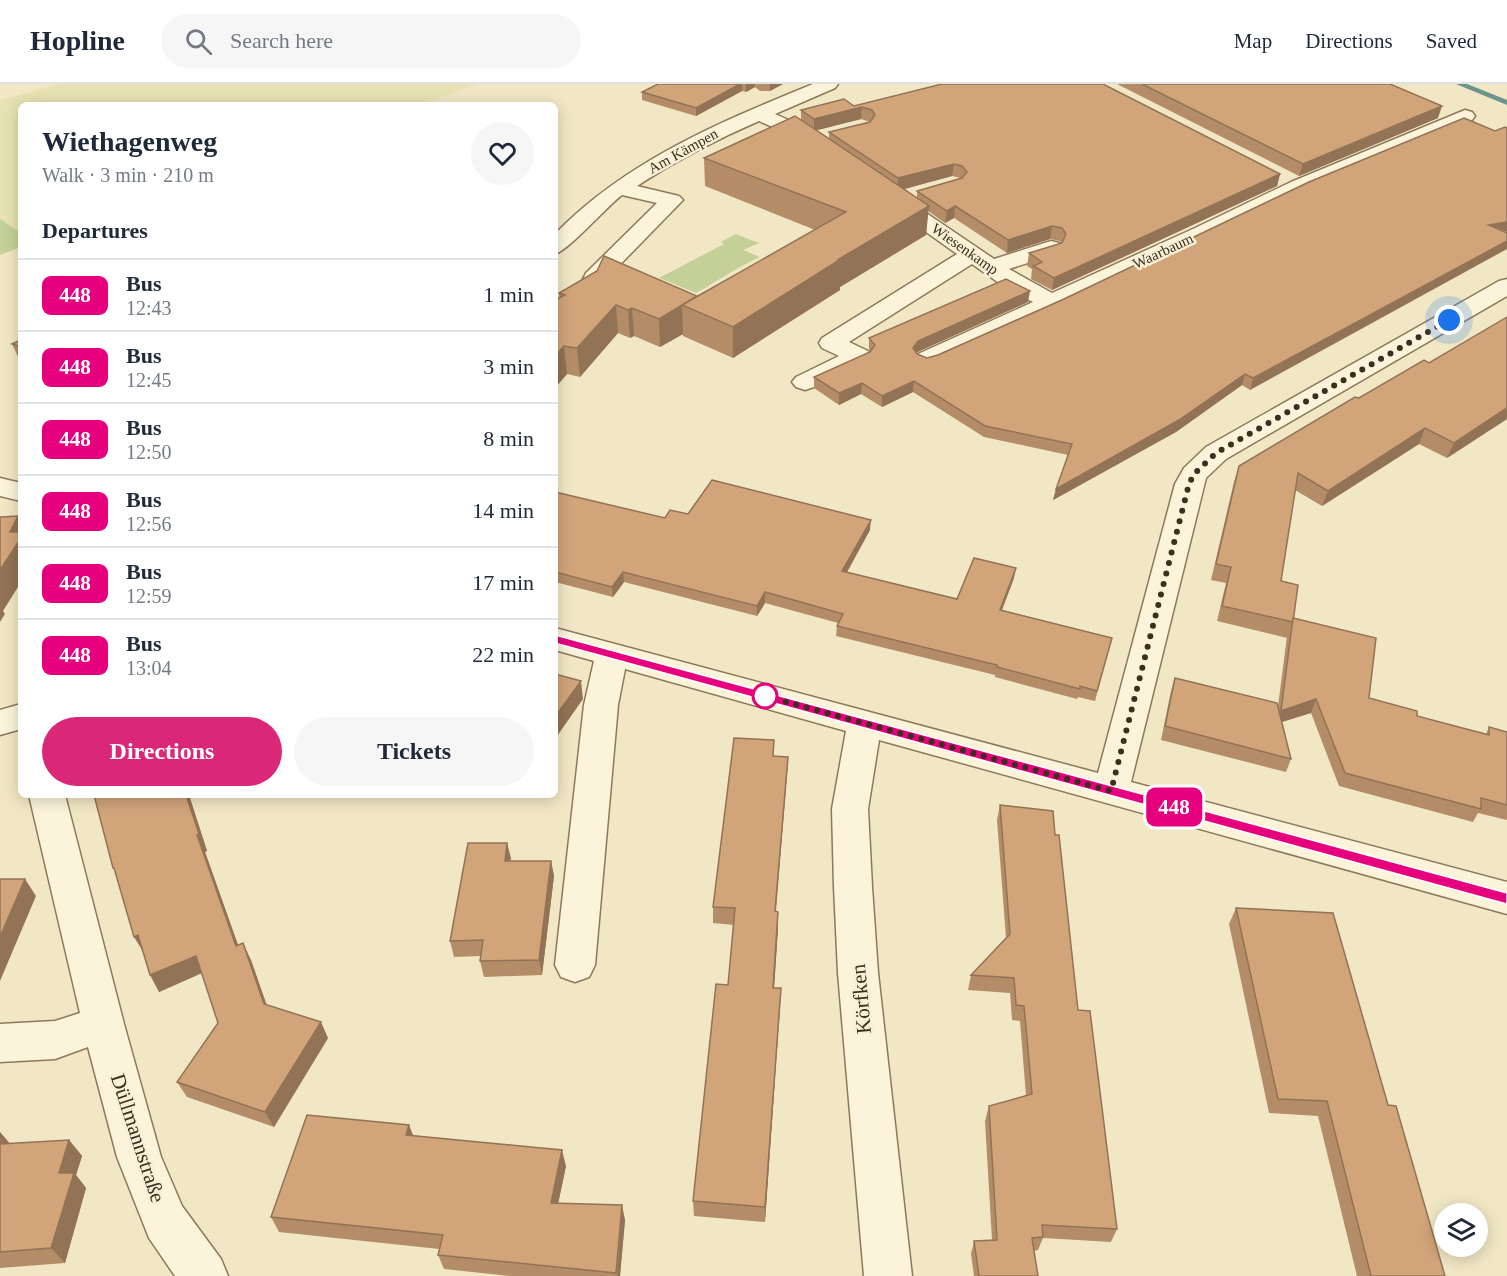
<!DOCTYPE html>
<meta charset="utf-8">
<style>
body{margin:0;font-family:"Times New Roman",serif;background:#f6f6f7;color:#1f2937;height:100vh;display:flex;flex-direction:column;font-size:22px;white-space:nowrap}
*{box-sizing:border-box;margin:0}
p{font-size:20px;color:#747a83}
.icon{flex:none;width:33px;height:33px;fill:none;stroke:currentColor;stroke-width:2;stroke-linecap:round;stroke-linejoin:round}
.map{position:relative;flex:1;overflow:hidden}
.drawer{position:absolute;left:18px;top:18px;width:540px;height:696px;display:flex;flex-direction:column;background:#fff;border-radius:9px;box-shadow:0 3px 15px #0003}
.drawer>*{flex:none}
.badge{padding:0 12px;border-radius:9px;font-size:21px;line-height:39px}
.buttons{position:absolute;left:1434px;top:1119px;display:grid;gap:12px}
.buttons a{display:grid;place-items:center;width:54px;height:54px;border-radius:50%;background:#fff;box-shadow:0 3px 15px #0003;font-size:30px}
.you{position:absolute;width:30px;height:30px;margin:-15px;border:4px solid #fff;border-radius:50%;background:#1a73e8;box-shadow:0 0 0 9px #1a73e833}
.map>.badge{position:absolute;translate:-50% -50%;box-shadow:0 0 0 3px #fff}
h2{padding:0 24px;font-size:22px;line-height:54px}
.round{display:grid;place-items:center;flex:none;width:63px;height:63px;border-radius:32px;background:#f6f6f7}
.head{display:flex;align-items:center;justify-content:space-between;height:102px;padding:0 24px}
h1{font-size:28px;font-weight:800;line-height:45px}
.primary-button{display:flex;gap:12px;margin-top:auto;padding:12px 24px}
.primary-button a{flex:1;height:69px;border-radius:36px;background:#db2777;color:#fff;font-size:24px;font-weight:800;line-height:69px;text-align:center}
.primary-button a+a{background:#f6f6f7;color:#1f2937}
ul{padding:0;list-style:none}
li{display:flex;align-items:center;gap:18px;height:72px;padding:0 24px;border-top:2px solid #e0e1e3}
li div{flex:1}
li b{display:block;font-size:22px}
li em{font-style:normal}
li .badge{min-width:66px;font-weight:700;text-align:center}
header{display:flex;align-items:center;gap:36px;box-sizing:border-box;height:84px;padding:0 30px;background:#fff;border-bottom:2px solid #e0e1e3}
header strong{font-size:28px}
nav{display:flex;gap:33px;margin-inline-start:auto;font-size:21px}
.search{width:420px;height:54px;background:#f6f6f7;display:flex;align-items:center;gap:15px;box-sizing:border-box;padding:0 21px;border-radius:33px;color:#747a83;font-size:22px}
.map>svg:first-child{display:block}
.farmland{fill:#e7e2b2}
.green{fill:#c5d098}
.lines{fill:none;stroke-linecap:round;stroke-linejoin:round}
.stream{fill:#6d938d;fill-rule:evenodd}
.minor-casing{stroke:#8d795a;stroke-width:3}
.minor{fill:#fbf3da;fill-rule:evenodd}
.wall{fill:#b48d68;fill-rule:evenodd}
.shaded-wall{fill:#927355}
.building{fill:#d1a479;stroke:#927355;stroke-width:1.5}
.line{fill:#e6007e;stroke:#fff;stroke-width:1.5}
.walk{stroke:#3d2f1f;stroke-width:6;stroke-dasharray:0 10.8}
.stop-dot{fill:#fff;stroke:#e6007e;stroke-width:3}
.labels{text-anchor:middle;stroke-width:5;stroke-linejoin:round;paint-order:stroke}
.far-street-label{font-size:15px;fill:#3d2f1f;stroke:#f8f0d6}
.near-street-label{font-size:21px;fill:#3d2f1f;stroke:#f8f0d6}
</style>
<header>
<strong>Hopline</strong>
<div class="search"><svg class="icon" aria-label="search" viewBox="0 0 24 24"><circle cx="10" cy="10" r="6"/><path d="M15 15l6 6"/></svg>Search here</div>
<nav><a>Map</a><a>Directions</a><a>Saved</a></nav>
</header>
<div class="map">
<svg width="1507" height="1192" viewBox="0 0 1507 1192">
<rect width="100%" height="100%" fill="#f1e7c5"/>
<polygon class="farmland" points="59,0 479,0 418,21 21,21 21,149 0,135 0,16"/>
<g class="green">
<polygon points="0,135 21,149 21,163 0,171"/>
<path d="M736,150l23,9 -16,7 17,7c-23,10 -42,24 -64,36l-37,-15 65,-34 -3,-2z"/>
</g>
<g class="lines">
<polygon class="stream" points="1456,0 1467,0 1507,16 1507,21"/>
<defs>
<g id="minor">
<path d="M813,0h25l-3,4 -60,26 18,8 30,21 3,4 -3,4h-14l-30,-21 -20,-9c-42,18 -84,40 -122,65l42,10 4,4 -78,80 -7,16 -35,21 -8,2v-17l24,-15 7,-14 71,-70 -35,-8c-16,12 -53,55 -67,59v-20c71,-73 165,-112 258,-150z"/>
<polygon points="1465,26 1472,28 1475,32 1472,36 1305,106 1061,224 936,280 927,283 918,280 914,275 918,270 1033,218 1009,206 972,180 849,258 868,267 872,272 868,277 814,303 805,306 796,303 792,298 796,293 839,272 822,264 819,259 822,254 957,170 884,118 880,114 884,110 891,108 898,110 994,175 1051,157 1059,159 1062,164 1059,169 1009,185 1052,209 1195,144 1291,98"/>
<polygon points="1507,195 1507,212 1226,375 1206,394 1131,698 1507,798 1507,830 879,656 868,725 872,803 878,889 912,1192 864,1192 838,889 834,803 832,725 846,647 625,585 618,621 595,881 589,893 575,898 561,893 555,881 584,621 594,577 555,566 555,544 1098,689 1175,400 1184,384 1206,363 1499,197"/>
<polygon points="0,394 21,399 21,417 0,412"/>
<polygon points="21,620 21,645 0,651 0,626"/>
<polygon points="29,711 65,711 124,940 161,1073 182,1122 221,1175 228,1192 175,1192 149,1154 117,1073 88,963 55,975 0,978 0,940 55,937 80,929"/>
</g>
</defs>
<use href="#minor" class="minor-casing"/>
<use href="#minor" class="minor"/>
</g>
<g class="wall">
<polygon points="658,0 783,0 770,7 760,7 755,3 746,8 742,7 696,32 642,16 642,8"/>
<polygon points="1117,0 1390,0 1438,34 1299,92"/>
<path d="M854,22l426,68 -3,12 -225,104 -21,-11 1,-10 -5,-3 2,-13 32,-10 -1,-2 -10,-2 -43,14 -53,-35 -9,5 -17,-12 -2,24 -86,52v3l-107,68 -50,-22v-2l-23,13 -26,-11 -4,2 -12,-5 -38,44 -13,-3 -12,14 4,-90v-5l138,3 118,-66 -110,-44 -1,-28 97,-38v-10zM861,35l9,3 -41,10v6l-12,-8zM952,92l9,2 -44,13v7l-13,-9z"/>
<polygon points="1464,34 1250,306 1242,301 1176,348 1053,416 1068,371 984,353 913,308 882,323 861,310 839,321 814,304 814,293 870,268 870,267 869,265 869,254 1028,218 916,269 917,270 927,274 938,271 1064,215"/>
<polygon points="21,256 21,278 20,277 12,260"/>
<polygon points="1359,314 1507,335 1447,374 1419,360 1322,422 1295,406 1281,497 1293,535 1369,614 1417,632 1486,650 1489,643 1507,648 1507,736 1478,729 1473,738 1339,702 1311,629 1282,638 1291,675 1286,688 1161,656 1171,607 1175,594 1278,622 1287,552 1287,554 1217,537 1226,499 1211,496 1234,398 1239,382"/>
<polygon points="555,408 665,434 688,430 870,446 847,488 957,515 1014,494 1002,526 1112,554 1095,617 1078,613 1077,615 995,593 995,591 836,552 837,542 838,539 765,519 757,532 624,498 613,513 555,498"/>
<polygon points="774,672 788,673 787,690 776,827 778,844 774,904 781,904 780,921 765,1138 694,1132 693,1117 728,901 734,841 713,839 713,823"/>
<polygon points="94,711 189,711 207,767 205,768 238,861 251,876 266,921 328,954 274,1043 187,1013 177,998 218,939 202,889 159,908 142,867 117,791 113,784"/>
<polygon points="1000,721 1055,751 1078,926 1117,1145 1111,1158 1043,1154 1038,1166 1034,1167 1038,1192 974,1192 971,1170 974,1157 992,1156 985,1037 989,1022 1026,1012 1020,937 1012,936 1010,909 968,906 971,891 1006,854 997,736"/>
<polygon points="507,759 510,777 551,777 554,792 542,891 484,893 480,877 481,872 454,873 450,857"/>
<polygon points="1236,824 1388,1021 1445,1192 1357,1192 1318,1032 1269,1029 1229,840"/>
<polygon points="0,1048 10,1060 69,1056 82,1072 76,1091 86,1104 65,1179 0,1184"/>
<polygon points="413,1051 566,1082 558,1120 625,1136 620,1192 510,1192 444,1185 438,1171 439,1165 279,1148 271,1133"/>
</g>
<g class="shaded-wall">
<polygon points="740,0 742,0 742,7 696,32 696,24"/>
<polygon points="746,0 755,0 755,3 746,8"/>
<polygon points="770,0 783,0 770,7"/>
<polygon points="1442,22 1438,34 1299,92 1303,80"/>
<polygon points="862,23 861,35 814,47 814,35"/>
<polygon points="954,80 952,92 897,107 898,94"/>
<polygon points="1280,90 1277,102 1052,206 1054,194"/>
<polygon points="929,122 926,151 840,203 840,206 733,274 733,243 839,175"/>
<polygon points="955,122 954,134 945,139 947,127"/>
<polygon points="1507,138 1507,148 1489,141"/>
<polygon points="1052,142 1050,155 1007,169 1008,156"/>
<polygon points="1507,157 1507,165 1250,306 1253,294"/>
<polygon points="1030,207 1028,218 917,268 912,275 913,264 918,257"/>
<polygon points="616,221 618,249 580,293 577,264"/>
<polygon points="682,222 683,250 660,263 659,235"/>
<polygon points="632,224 634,252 630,254 628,226"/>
<polygon points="564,262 567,290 555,304 555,272"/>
<polygon points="1245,290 1242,301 1176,348 1053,416 1056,405"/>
<polygon points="914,297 913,308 882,323 882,312"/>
<polygon points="862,299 861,310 839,321 839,309"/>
<polygon points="1507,324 1507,335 1447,374 1454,359"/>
<polygon points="1425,344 1419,360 1322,422 1328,407"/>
<polygon points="18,432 21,438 21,498 3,527 5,530 0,538 0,486 10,448"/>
<polygon points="871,436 870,446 842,497 842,487"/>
<polygon points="1016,484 1014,494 998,536 1000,526"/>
<polygon points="623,488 624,498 613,513 612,503"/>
<polygon points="765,508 765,519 757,532 757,522"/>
<polygon points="581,597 583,615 555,655 555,633"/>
<polygon points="1316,615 1311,629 1275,640 1281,627"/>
<polygon points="788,673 787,690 774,844 775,827"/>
<polygon points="186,711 189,711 207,767 205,768 244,878 236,862 197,751"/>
<polygon points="507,759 511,774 508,792 505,777"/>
<polygon points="551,777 554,792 542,891 539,876"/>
<polygon points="25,795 36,812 0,897 0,853"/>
<polygon points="778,828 778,844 773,920 773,904"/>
<polygon points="138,851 144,869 134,853"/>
<polygon points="243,859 251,876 272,936 264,920"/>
<polygon points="196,872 204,888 159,908 150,891"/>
<polygon points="781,904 780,921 765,1138 765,1123"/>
<polygon points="321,938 328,954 274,1043 265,1028"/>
<polygon points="409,1041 415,1056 406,1051"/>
<polygon points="0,1048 12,1062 0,1068"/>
<polygon points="69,1056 82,1072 76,1091 86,1104 65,1179 51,1164 59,1089"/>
<polygon points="562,1066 566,1082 555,1134 551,1119"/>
<polygon points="622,1121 625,1136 620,1192 617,1192"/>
</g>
<g class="building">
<polygon points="658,0 740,0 696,24 642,8"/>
<polygon points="942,0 1103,0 1280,90 1054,194 1033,182 1042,178 1029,169 1062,159 1066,150 1062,144 1052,142 1008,156 955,122 947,127 917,107 962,94 967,88 962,82 954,80 898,94 829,48 870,38 875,31 872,26 862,23 814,35 801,26 844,15 854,22"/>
<polygon points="1142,0 1390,0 1442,22 1303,80"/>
<polygon points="795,32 929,122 839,175 841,175 733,243 682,221 846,128 704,74"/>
<polygon points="1464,34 1495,47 1505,43 1507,44 1507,138 1489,141 1507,149 1507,157 1253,294 1245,290 1179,336 1056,405 1072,360 985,342 914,297 882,312 862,299 839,309 814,293 870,268 875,261 869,254 1006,195 1030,207 918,257 913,264 917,270 927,274 938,271 1064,215 1309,98"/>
<polygon points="604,172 697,212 659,235 632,224 628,226 616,221 577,264 564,262 555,272 555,216 565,211 559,209 597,187"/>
<polygon points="1507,233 1507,324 1454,359 1425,344 1328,407 1298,389 1281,497 1298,501 1293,538 1222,522 1231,483 1216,480 1239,382 1355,313 1359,314 1424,276 1429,279"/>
<polygon points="21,256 21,263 12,260"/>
<polygon points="712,396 871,436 842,487 957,515 974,474 1016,484 1000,526 1112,554 1097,607 1080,602 1080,605 997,583 997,581 837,542 843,530 765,508 757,522 623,488 612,503 555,488 555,408 665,434 670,426 688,430"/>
<polygon points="18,432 10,448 21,448 21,454 0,486 0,433"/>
<polygon points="1293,534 1376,554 1369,614 1417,627 1417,632 1489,651 1489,643 1507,648 1507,721 1481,714 1481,725 1345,689 1316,615 1281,627"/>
<polygon points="555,590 581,597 555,633"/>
<polygon points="1175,594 1277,619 1291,675 1165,642"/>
<polygon points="734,654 774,656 773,672 788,673 775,827 778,828 773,904 781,904 765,1123 693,1117 716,900 728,901 735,824 713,823"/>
<polygon points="94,711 186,711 199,750 197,751 236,862 243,859 264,920 321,938 265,1028 177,998 218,939 196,872 150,891 138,851 134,853 114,784 113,784"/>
<polygon points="1000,721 1053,727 1055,751 1059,751 1078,926 1090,927 1117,1145 1042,1141 1043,1153 1032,1154 1038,1192 979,1192 974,1157 997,1156 989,1022 1032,1010 1024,922 1016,921 1014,894 971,891 1010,850"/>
<polygon points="468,759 507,759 505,777 551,777 539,876 480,877 483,856 450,857"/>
<polygon points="0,795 25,795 0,853"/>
<polygon points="1236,824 1333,829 1388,1021 1396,1022 1445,1192 1371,1192 1327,1017 1278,1015"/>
<polygon points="307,1031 409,1041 406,1051 562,1066 551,1119 622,1121 616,1189 438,1171 443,1151 271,1133"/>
<polygon points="69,1056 59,1089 74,1089 51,1164 0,1168 0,1060"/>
</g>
<polygon class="line" points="555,551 1507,809 1507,820 551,558 551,552"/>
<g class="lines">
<polyline class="walk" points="765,612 1111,707 1189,400 1194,390 1216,369 1449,236"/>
</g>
<circle class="stop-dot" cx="765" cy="612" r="12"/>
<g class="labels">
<g class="far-street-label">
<text transform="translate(683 67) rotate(-29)" y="5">Am Kämpen</text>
<text transform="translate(965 165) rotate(35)" y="5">Wiesenkamp</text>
<text transform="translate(1163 167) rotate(-25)" y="5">Waarbaum</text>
</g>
<g class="near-street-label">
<text transform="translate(861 915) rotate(-95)" y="7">Körfken</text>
<text transform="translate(138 1054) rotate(72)" y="7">Düllmannstraße</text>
</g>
</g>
</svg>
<div class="buttons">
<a><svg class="icon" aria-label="layers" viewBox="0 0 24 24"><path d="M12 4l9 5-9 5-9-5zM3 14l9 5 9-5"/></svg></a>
</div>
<div class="you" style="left:1449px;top:236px"></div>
<b class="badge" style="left:1174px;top:723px;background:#e6007e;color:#fff">448</b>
<section class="drawer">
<div class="head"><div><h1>Wiethagenweg</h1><p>Walk · 3 min · 210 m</p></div><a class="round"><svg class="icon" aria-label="heart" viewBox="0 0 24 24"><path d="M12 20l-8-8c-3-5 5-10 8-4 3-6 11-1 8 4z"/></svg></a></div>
<h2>Departures</h2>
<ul>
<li><span class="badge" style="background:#e6007e;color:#fff">448</span><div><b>Bus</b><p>12:43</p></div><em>1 min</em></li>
<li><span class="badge" style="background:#e6007e;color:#fff">448</span><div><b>Bus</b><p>12:45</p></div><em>3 min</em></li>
<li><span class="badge" style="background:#e6007e;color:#fff">448</span><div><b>Bus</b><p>12:50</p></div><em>8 min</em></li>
<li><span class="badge" style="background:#e6007e;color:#fff">448</span><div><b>Bus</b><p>12:56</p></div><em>14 min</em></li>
<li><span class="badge" style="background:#e6007e;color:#fff">448</span><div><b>Bus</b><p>12:59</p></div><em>17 min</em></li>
<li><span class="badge" style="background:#e6007e;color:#fff">448</span><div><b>Bus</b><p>13:04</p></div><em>22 min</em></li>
</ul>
<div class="primary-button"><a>Directions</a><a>Tickets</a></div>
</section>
</div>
